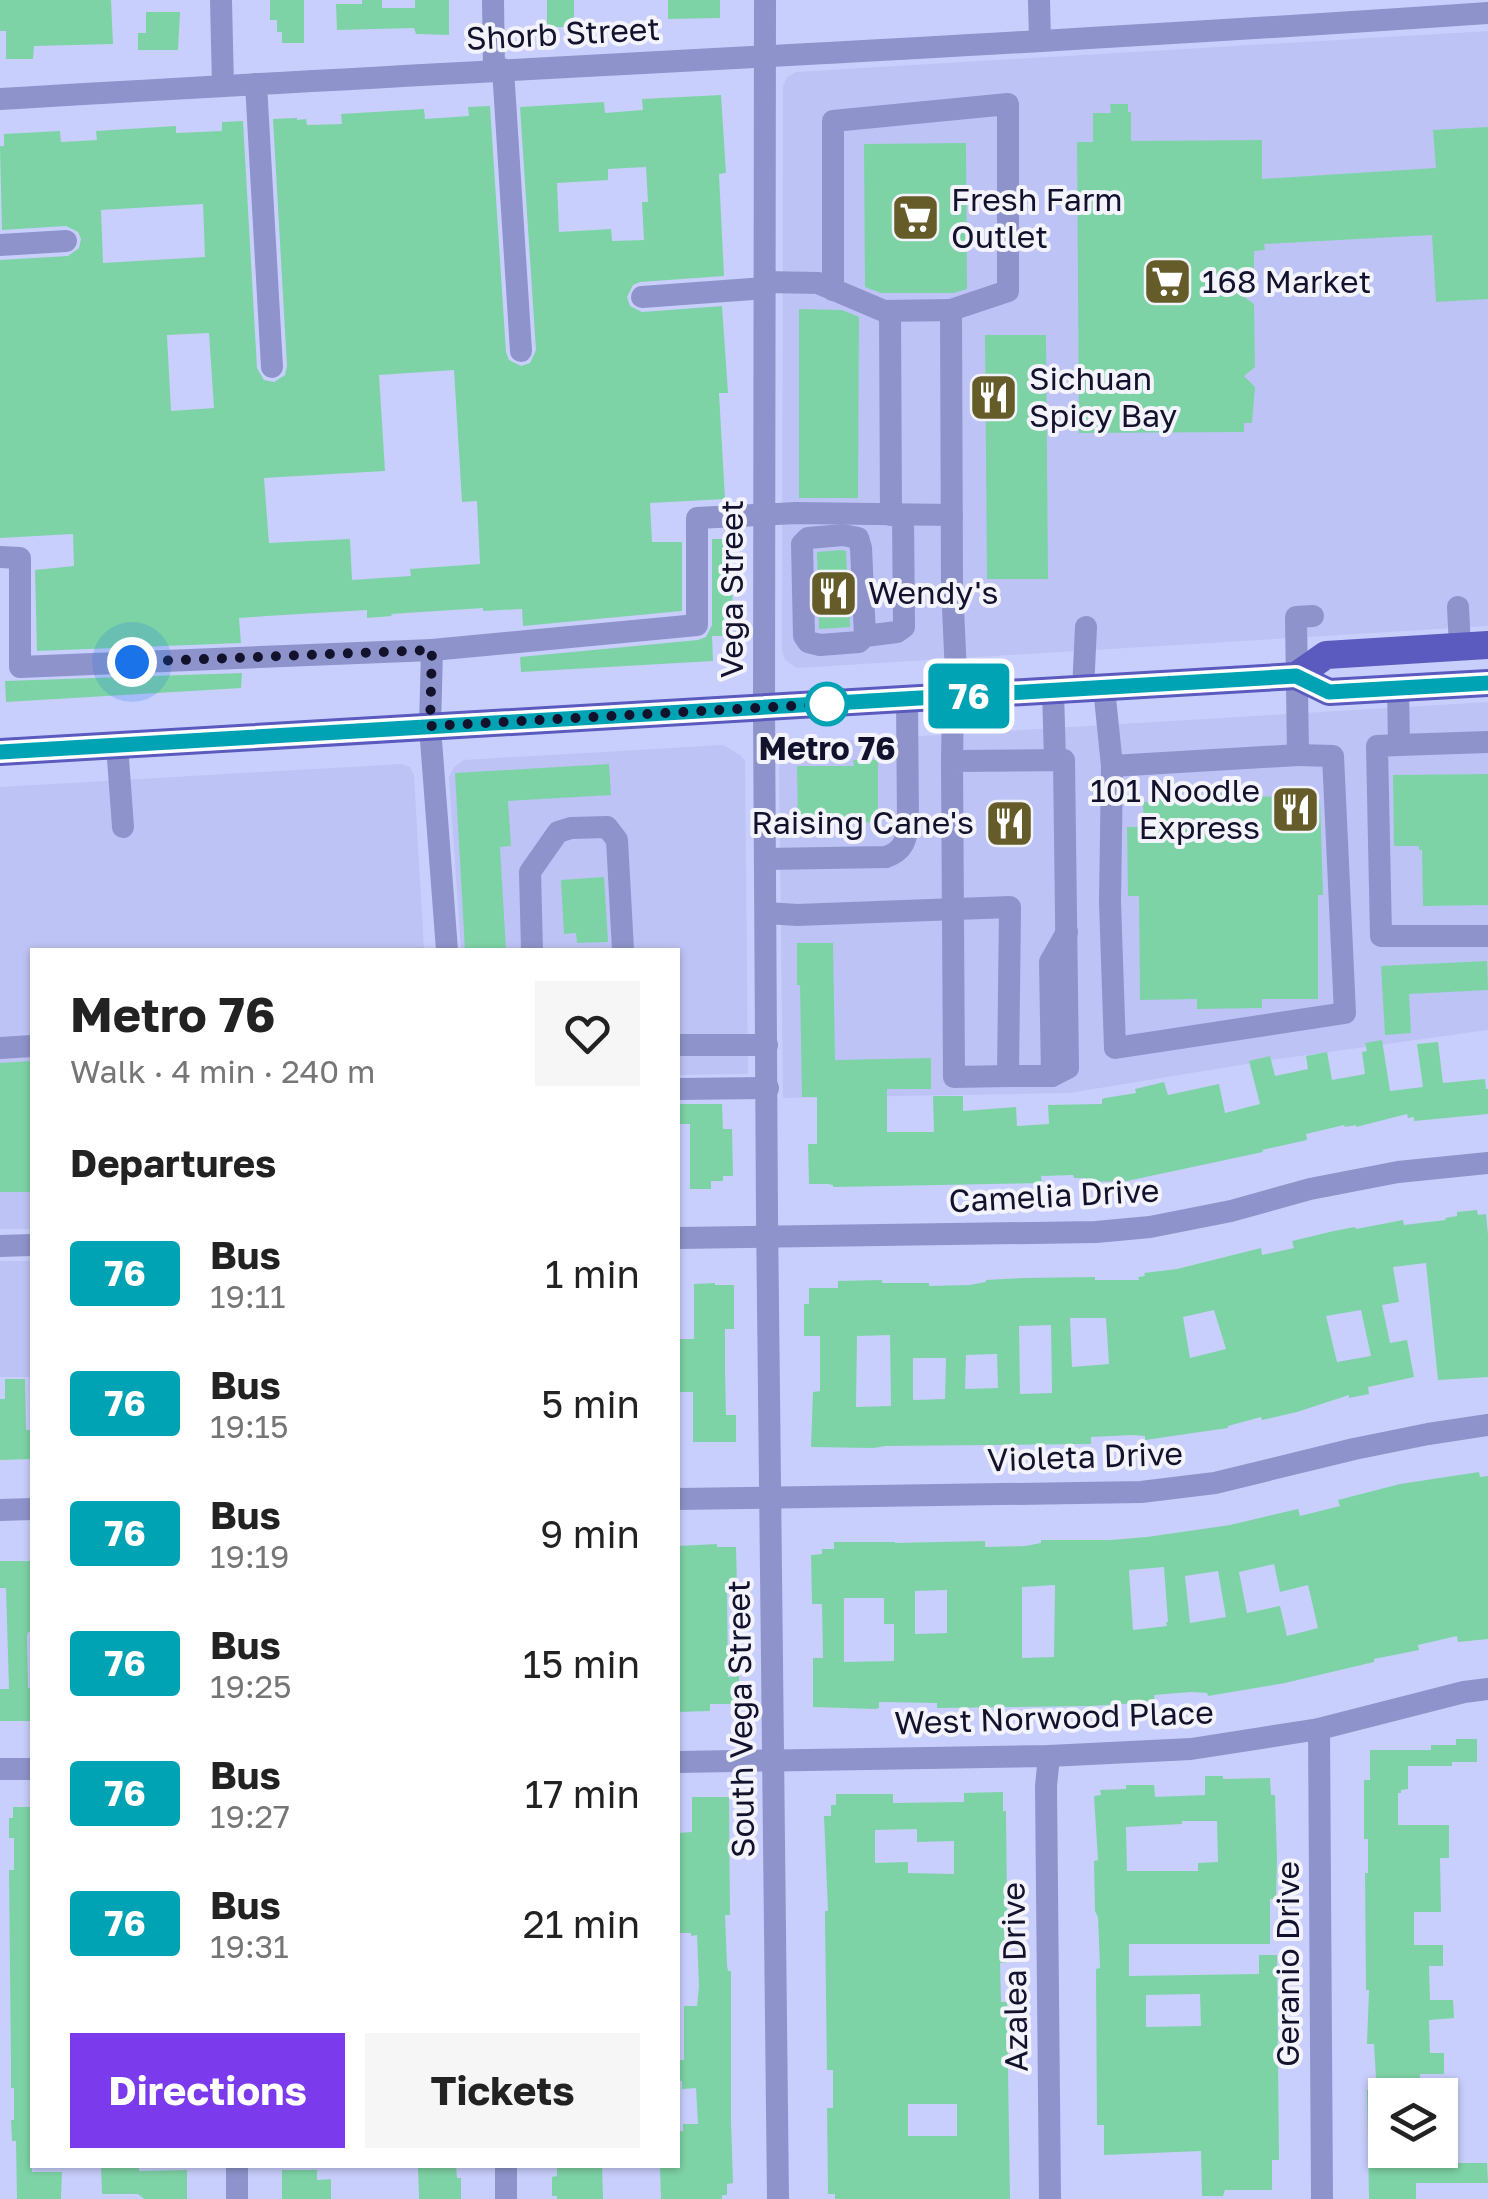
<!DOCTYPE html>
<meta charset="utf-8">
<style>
body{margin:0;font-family:"Golos Text",sans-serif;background:#f6f6f6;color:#222;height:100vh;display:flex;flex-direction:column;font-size:38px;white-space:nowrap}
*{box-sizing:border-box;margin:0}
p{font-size:32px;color:#767676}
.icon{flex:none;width:55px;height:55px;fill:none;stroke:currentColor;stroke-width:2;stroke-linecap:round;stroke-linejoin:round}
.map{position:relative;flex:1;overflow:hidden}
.drawer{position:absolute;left:30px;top:948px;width:650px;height:1220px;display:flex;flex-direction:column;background:#fff;border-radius:0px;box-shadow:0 2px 8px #0004}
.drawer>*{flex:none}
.badge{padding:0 20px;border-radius:8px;font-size:35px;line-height:65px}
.tools{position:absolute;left:1368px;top:2078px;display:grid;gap:20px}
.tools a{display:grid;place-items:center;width:90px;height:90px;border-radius:0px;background:#fff;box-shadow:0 2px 8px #0004;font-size:50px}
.you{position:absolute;width:50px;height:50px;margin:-25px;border:8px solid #fff;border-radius:50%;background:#1a73e8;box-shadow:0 0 0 15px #1a73e833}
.map>.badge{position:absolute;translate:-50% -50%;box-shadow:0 0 0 5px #fff}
h2{padding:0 40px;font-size:38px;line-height:90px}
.round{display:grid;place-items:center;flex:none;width:105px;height:105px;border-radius:0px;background:#f6f6f6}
.overview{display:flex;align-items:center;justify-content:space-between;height:170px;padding:0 40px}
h1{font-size:48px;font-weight:700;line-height:75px}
.action{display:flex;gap:20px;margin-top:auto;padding:20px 40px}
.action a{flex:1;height:115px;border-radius:0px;background:#7c3aed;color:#fff;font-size:40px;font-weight:700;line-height:115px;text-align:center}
.action a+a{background:#f6f6f6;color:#222}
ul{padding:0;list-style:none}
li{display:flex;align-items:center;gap:30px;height:130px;padding:0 40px}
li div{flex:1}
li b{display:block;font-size:38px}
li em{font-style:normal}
li .badge{min-width:110px;font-weight:700;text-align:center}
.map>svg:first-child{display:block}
.built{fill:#bec3f5}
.building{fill:#7ed3a6;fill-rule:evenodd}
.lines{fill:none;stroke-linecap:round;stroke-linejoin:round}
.minor{stroke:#8e94cb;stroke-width:22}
.major{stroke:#5a5abf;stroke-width:28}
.line-casing{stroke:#fff;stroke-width:22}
.line{stroke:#00a3b4;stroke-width:15}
.walk{stroke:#12122d;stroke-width:10;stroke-dasharray:0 18}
.stop-dot{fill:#fff;stroke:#00a3b4;stroke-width:5}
.labels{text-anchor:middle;stroke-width:8;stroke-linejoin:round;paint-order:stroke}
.street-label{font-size:32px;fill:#12122d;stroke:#f2f3fb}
.poi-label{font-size:32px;fill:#12122d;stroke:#f2f3fb;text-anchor:start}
.stop-label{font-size:32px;font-weight:bold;fill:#12122d;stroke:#f2f3fb}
</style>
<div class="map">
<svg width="1488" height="2199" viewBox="0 0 1488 2199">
<rect width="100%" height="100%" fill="#c9cffc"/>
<g class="built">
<polygon points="1488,31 1488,626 797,668 785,660 782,651 783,87 787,77 796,72"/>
<polygon points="1488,702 1488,1030 1271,1060 1069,1093 783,1098 779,766 784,755 792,747 803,743"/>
<polygon points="723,745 740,755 745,761 748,1074 678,1075 678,950 461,950 449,777 454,767 464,760"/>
<polygon points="401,764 410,767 414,775 424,950 32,950 32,1229 0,1229 0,787"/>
<rect x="0" y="1261" width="32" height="116"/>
</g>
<g class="building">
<polygon points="0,0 111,0 113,44 34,46 33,59 6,59 6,31 0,31"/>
<polygon points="270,0 304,0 304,43 282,43 282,32 277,32 277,20 270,20"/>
<polygon points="362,0 382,0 382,8 415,8 415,0 449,0 449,35 416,34 414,28 337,30 336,4 362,4"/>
<rect x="547" y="0" width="27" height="27"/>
<polygon points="668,0 720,0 720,18 668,19"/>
<polygon points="146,12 180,12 178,50 138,50 138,33 146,33"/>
<path d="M721,95l5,78 -7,1 5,102 -84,6 -7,3 -6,12 3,9 12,6 80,-6 6,87h-9l6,106 -75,4 2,39h30v69l-159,15 -1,-17 -39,2v-3l-92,6 1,2 -25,2v-8l-100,6 -28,2 2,25 -204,8 -2,-81 39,-4 -1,-32 -73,4v-278l68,-4 11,-8 2,-9 -3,-7 -12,-6 -64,4 -2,-84h4v-12l56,-3 1,11 36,-2 -1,-9 80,-5v7l46,-2v-9l21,-1 14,247 7,12 10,2 11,-7 2,-9 -14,-247 24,-1v2l9,-1 1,6 35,-1 -1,-10 83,-5 1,10 44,-3 -1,-9 22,-1 16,246 3,8 12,6 9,-3 6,-13 -16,-243 84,-5 1,11 38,-3 -1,-11zM646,167l2,35h-6l2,38 -32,1 -1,-12 -52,3 -2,-49 51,-3v-11zM203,204l2,53 -102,6 -2,-53zM209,333l5,75 -43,3 -4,-76zM454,370l8,132 15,-1 3,63 -70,5 1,7 -59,4 -2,-41 -81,4 -5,-65 121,-7 -6,-96z"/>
<polygon points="1110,104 1128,104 1128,112 1131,112 1131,141 1262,140 1262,179 1436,168 1433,130 1488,127 1488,299 1436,302 1432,235 1264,244 1265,250 1254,251 1254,284 1243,296 1254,304 1255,367 1244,376 1255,387 1252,423 1244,423 1244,432 1079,433 1077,142 1093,142 1093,113 1111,113"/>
<polygon points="966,143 967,289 954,293 881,293 865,287 864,144"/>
<polygon points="799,309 842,310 859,317 858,498 799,498"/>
<polygon points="985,335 1046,335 1048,579 987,579"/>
<polygon points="712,539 733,539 732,636 712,636 713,661 521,672 520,657 698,640 706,637 712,625"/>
<polygon points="842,550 846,551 850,627 819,629 817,552"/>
<polygon points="242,673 241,688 6,702 5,681"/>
<polygon points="853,760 878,760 878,822 817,823 818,829 798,829 797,766 854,766"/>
<polygon points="609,764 611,795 508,801 511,846 500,847 506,950 465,950 455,773"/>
<polygon points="1488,774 1488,905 1423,906 1422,850 1419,850 1419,846 1394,846 1393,775"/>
<polygon points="1241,792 1241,797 1317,796 1317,800 1320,800 1323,895 1318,895 1318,999 1262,999 1262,1008 1197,1009 1197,999 1140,1000 1139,896 1128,896 1127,827 1144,827 1143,802 1148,802 1148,797 1221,797 1221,793"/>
<polygon points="604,877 608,942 577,943 576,933 564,934 561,880"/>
<polygon points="797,943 833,943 835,1060 931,1058 931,1089 887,1089 887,1132 934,1132 933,1096 963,1096 963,1111 1016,1107 1017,1126 1049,1124 1048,1105 1102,1104 1102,1099 1105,1098 1136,1093 1135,1089 1164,1082 1168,1095 1219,1084 1225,1113 1260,1104 1249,1061 1270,1056 1275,1076 1308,1069 1306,1056 1327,1052 1332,1080 1365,1074 1362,1052 1367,1051 1365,1043 1382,1040 1390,1091 1423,1087 1417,1044 1438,1042 1443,1083 1485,1079 1486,1089 1488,1089 1488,1114 1414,1121 1414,1117 1408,1118 1407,1114 1356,1127 1356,1125 1345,1127 1344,1125 1306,1134 1307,1140 1262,1150 1263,1152 1127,1181 1086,1182 1086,1178 1074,1178 1073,1175 1041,1176 1042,1183 833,1187 833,1185 828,1184 809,1184 808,1144 817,1144 817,1097 802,1097 800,985 797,985"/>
<polygon points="1487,961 1488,990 1409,994 1411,1033 1385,1035 1381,966"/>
<polygon points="32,1061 32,1192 0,1192 0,1063"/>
<polygon points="678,1104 722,1104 723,1129 732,1129 733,1176 723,1176 723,1181 711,1181 711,1189 690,1189 690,1124 678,1124"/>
<path d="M1477,1210l1,5 8,-1 2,21v142l-50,3 -12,-117 -33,4 6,35 -17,3 8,38 17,-3 7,37 -46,10 1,7 -20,4v-3l-52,17 -35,8 -1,-3 -33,9v2l-83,12v-4l-12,-1 -42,2v7l-206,2 -11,2 -63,-1 2,-55 7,-1v-55h-16v-32h5v-16h29v-7l44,-1v3h47v3l40,-1 17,-3v-2l37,-2 72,-1v3h44l-1,-3 7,-1 -1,-3 33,-4 84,-21 1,7 32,-7 -2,-7 42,-10 21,-4 1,2 47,-9 1,5 42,-5 -1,-2 12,-2v-4zM1214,1310l12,39 -36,9 -7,-41zM1361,1310l10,46 -34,6 -11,-46zM1070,1318h36l3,46 -37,3zM1051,1325l1,68 -32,1 -1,-68zM890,1335l1,71 -35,1 1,-71zM997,1354l1,34 -33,1 1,-34zM913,1358h33l-1,41 -32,1z"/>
<polygon points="715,1283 715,1285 734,1285 734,1329 725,1329 725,1368 726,1415 736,1415 736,1442 693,1442 693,1392 678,1392 678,1339 694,1339 694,1284"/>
<polygon points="5,1379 25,1379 26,1430 32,1430 32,1459 0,1460 0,1399 5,1399"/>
<path d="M1479,1472l1,5 8,-1v163l-30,3 -1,-6 -39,9 1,5 -45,9v3l-89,21 -77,13 -1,-3 -16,-1 -37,3 1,7 -64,4 -154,2v-5l-58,-1v6l-4,1 -62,-2v-49h10l-1,-54h-10l-1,-49 11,-1v-5h12v-7h61v1l90,-2v6l40,-1 16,-3v-3h70l36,-3 83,-12 68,-16 2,7 40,-10 -2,-6 62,-16zM1274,1564l6,28 28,-7 10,43 -31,8 -7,-30 -33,7 -8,-41zM1164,1567l4,55h-2l1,4 -34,4 -4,-60zM1218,1571l8,46 -36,6 -5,-47zM1055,1585l-1,72 -32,1v-71zM947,1590v43l-32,1v-43zM844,1598h40v26h10v37l-50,1z"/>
<polygon points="717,1544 717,1547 736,1547 737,1584 735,1584 735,1587 727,1590 728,1677 739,1676 739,1704 710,1704 710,1711 678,1712 678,1546"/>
<polygon points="0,1561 32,1561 32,1632 28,1632 27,1636 28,1688 32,1688 32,1721 0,1721 0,1689 9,1689 6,1588 0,1588"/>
<polygon points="1456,1739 1477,1739 1477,1762 1452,1762 1452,1766 1408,1766 1408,1789 1401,1790 1401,1793 1398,1793 1398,1825 1449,1825 1449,1858 1440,1858 1441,1912 1414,1912 1414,1945 1443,1945 1443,1966 1429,1966 1430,2000 1453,2000 1454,2018 1429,2020 1430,2053 1444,2053 1444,2074 1420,2074 1421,2095 1385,2095 1385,2150 1454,2150 1454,2163 1487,2163 1488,2183 1416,2183 1416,2199 1369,2199 1367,2090 1372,2090 1372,2078 1376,2078 1374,2044 1367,2044 1369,1990 1366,1990 1365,1873 1368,1873 1368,1839 1364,1839 1364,1780 1370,1780 1370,1750 1431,1750 1431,1745 1456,1745"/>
<path d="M1205,1776h18v3l47,-1 1,17h4l2,63 -1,41h-6v45h-141v32l130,-2v-19h18l2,205h-7v30h-47l-2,6h-21l-1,-45 -97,4v-30h-7l-1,-156 4,-1 -2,-51 -3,-6 -1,-50 4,-1 -4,-64 7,-1 -1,-5 26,-1v-4h28l1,12 50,-2zM1182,1821h35l1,41 -20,1v8h-71l-1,-44 56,-3zM1200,1994l1,32 -55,1v-32z"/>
<path d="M1003,1792v19h3l1,99 -1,53h-6l1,39h6l3,197h-175v-5h-7l-1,-86h6v-38h-6l-2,-150v-9h3l-4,-95h7v-11h5v-11h57v9l71,-1v-9zM917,1829v13l37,-1v33l-46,-1v-11l-33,1v-33zM908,2104h49v32h-49z"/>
<polygon points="692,1797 729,1797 730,1915 725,1915 727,1965 728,1971 731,1971 731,2122 733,2183 727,2184 727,2195 722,2195 722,2199 661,2199 660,2165 678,2165 678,2131 683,2131 683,2124 698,2124 696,2088 682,2089 682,2081 678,2081 678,2060 684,2060 684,2006 697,2006 699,1987 697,1935 691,1936 691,1933 678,1933 678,1833 692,1832"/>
<polygon points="13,1807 32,1807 32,2172 62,2172 61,2199 17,2199 16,2141 12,2141 11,2120 14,2120 14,2088 11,2088 11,2068 9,1870 14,1870 14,1838 9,1838 9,1818 13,1818"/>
<polygon points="101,2165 139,2165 139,2171 187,2170 187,2199 144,2199 138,2194 102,2194"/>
<polygon points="557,2165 602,2165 603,2199 557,2199 557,2196 552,2196 552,2177 557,2176"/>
<polygon points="456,2166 457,2178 461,2178 461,2199 419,2199 418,2167"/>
<polygon points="282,2170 317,2170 317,2180 331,2179 331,2199 282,2199"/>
</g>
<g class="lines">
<g class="minor">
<polyline points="221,0 223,86"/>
<polyline points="493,0 494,70"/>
<polyline points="765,0 764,708 767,1215 778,2199"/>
<polyline points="1039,0 1040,40"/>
<polyline points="503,69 521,351"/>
<polyline points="256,84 272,367"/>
<path d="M0,99c496,-30 992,-52 1488,-86"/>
<polyline points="0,245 66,241"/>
<polyline points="765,282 818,283 884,311 951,310 952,586 957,696"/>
<polyline points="833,290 833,121 1008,104 1008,291 951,310"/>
<polyline points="642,297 766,288"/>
<polyline points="890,311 891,515"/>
<polyline points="0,557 20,558 20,667 432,650 430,727 447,950"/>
<polyline points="1458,607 1460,647"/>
<polyline points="865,636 861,548 858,538 843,535 808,538 802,544 804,636 808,642 820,645 859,642 865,636 897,632 904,627 903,516"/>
<polyline points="432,650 697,625 697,518 796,513 952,515"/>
<polyline points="1104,688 1112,766 1298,755 1296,617 1313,616"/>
<polyline points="1398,688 1399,745 1377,746 1381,936 1488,936"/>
<polyline points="1083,690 1086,627"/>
<polyline points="1053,691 1055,760"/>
<polyline points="117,745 123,827"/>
<polyline points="1399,745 1488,742"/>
<polyline points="952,761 953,697"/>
<polyline points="1112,766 1110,902 1115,1048 1345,1013 1333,756 1298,755"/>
<path d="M766,859l120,-2c18,-6 21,-18 22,-36l-1,-122"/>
<polyline points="767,913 797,915 1010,907 1008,1076 1052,1076 1050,962 1067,932"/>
<polyline points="532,950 530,872 558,832 571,828 607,827 617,840 623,950"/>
<polyline points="678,1045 767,1045"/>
<polyline points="0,1048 32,1046"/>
<polyline points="1008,1076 954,1077 952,761 1064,760 1068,1068 1052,1076"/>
<polyline points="678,1089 768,1088"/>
<polyline points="678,1238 1096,1232 1150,1227 1231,1211 1310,1189 1398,1172 1488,1163"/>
<polyline points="0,1246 32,1245"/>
<polyline points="678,1499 1141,1492 1215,1483 1354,1449 1428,1434 1488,1425"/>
<polyline points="0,1510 32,1509"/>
<polyline points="1319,1729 1322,2199"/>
<polyline points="1049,1756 1046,1786 1050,2199"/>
<polyline points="678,1762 1049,1756 1191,1749 1319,1729 1464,1692 1488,1689"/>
<polyline points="0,1769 32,1769"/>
<polyline points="237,2165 237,2199"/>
<polyline points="506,2165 506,2199"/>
</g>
<g class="major">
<polyline points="1296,676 1326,655 1488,645"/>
<polyline points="0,752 1296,676 1329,692 1488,683"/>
</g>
</g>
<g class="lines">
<defs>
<polyline id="line" points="0,752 1296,676 1329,692 1488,683"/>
</defs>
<use href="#line" class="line-casing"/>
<use href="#line" class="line"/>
<polyline class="walk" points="132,662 432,650 430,726 827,704"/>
</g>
<defs>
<symbol id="supermarket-square" viewBox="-11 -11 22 22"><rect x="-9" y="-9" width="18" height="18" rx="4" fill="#655c29" stroke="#f2f3fb"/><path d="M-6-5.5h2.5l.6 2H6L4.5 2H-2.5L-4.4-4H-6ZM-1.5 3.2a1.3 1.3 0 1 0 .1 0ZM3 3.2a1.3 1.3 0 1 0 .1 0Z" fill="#fff"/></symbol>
<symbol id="restaurant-square" viewBox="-11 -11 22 22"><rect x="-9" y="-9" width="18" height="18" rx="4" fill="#655c29" stroke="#f2f3fb"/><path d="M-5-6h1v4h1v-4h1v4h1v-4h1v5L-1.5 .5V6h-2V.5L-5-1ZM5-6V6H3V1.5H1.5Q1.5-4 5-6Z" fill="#fff"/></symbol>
</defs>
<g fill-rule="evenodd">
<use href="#supermarket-square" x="888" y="190" width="55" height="55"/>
<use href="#supermarket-square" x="1140" y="254" width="55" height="55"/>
<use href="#restaurant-square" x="966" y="370" width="55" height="55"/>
<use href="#restaurant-square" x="806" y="566" width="55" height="55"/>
<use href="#restaurant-square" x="1268" y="782" width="55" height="55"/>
<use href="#restaurant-square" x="982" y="796" width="55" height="55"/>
</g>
<circle class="stop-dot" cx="827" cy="704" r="20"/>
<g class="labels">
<g class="street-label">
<text transform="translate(563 34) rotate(-3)" y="11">Shorb Street</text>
<text transform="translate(732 589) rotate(-90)" y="11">Vega Street</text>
<text transform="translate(1054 1196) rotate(-3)" y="11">Camelia Drive</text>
<text transform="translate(1085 1457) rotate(-2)" y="11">Violeta Drive</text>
<text transform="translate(1054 1718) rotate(-2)" y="11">West Norwood Place</text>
<text transform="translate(741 1719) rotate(-91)" y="11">South Vega Street</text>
<text transform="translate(1288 1964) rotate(-90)" y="11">Geranio Drive</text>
<text transform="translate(1015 1977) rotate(-91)" y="11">Azalea Drive</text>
</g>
<g class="poi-label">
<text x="951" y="211">Fresh Farm<tspan x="951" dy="37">Outlet</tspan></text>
<text x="1202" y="293">168 Market</text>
<text x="1029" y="390">Sichuan<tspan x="1029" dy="37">Spicy Bay</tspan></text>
<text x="868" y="604">Wendy's</text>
<text x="1260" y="802" text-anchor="end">101 Noodle<tspan x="1260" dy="37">Express</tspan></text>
<text x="974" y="834" text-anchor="end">Raising Cane's</text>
</g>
<g class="stop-label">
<text x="827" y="760">Metro 76</text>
</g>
</g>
</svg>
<div class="tools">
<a><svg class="icon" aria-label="layers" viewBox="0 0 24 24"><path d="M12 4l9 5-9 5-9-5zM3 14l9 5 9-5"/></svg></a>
</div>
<div class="you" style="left:132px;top:662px"></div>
<b class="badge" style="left:969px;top:696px;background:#00a3b4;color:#fff">76</b>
<section class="drawer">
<div class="overview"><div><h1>Metro 76</h1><p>Walk · 4 min · 240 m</p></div><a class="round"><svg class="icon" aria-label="heart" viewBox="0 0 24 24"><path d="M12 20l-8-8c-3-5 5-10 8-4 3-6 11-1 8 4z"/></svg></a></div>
<h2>Departures</h2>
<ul>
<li><span class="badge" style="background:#00a3b4;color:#fff">76</span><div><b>Bus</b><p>19:11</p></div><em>1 min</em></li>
<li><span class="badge" style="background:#00a3b4;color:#fff">76</span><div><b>Bus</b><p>19:15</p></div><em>5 min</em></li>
<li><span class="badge" style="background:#00a3b4;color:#fff">76</span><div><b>Bus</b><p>19:19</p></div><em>9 min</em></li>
<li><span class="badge" style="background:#00a3b4;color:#fff">76</span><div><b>Bus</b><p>19:25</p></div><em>15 min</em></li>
<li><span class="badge" style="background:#00a3b4;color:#fff">76</span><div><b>Bus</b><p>19:27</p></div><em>17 min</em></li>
<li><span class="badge" style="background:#00a3b4;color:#fff">76</span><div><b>Bus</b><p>19:31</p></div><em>21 min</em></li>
</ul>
<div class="action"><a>Directions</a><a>Tickets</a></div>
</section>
</div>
